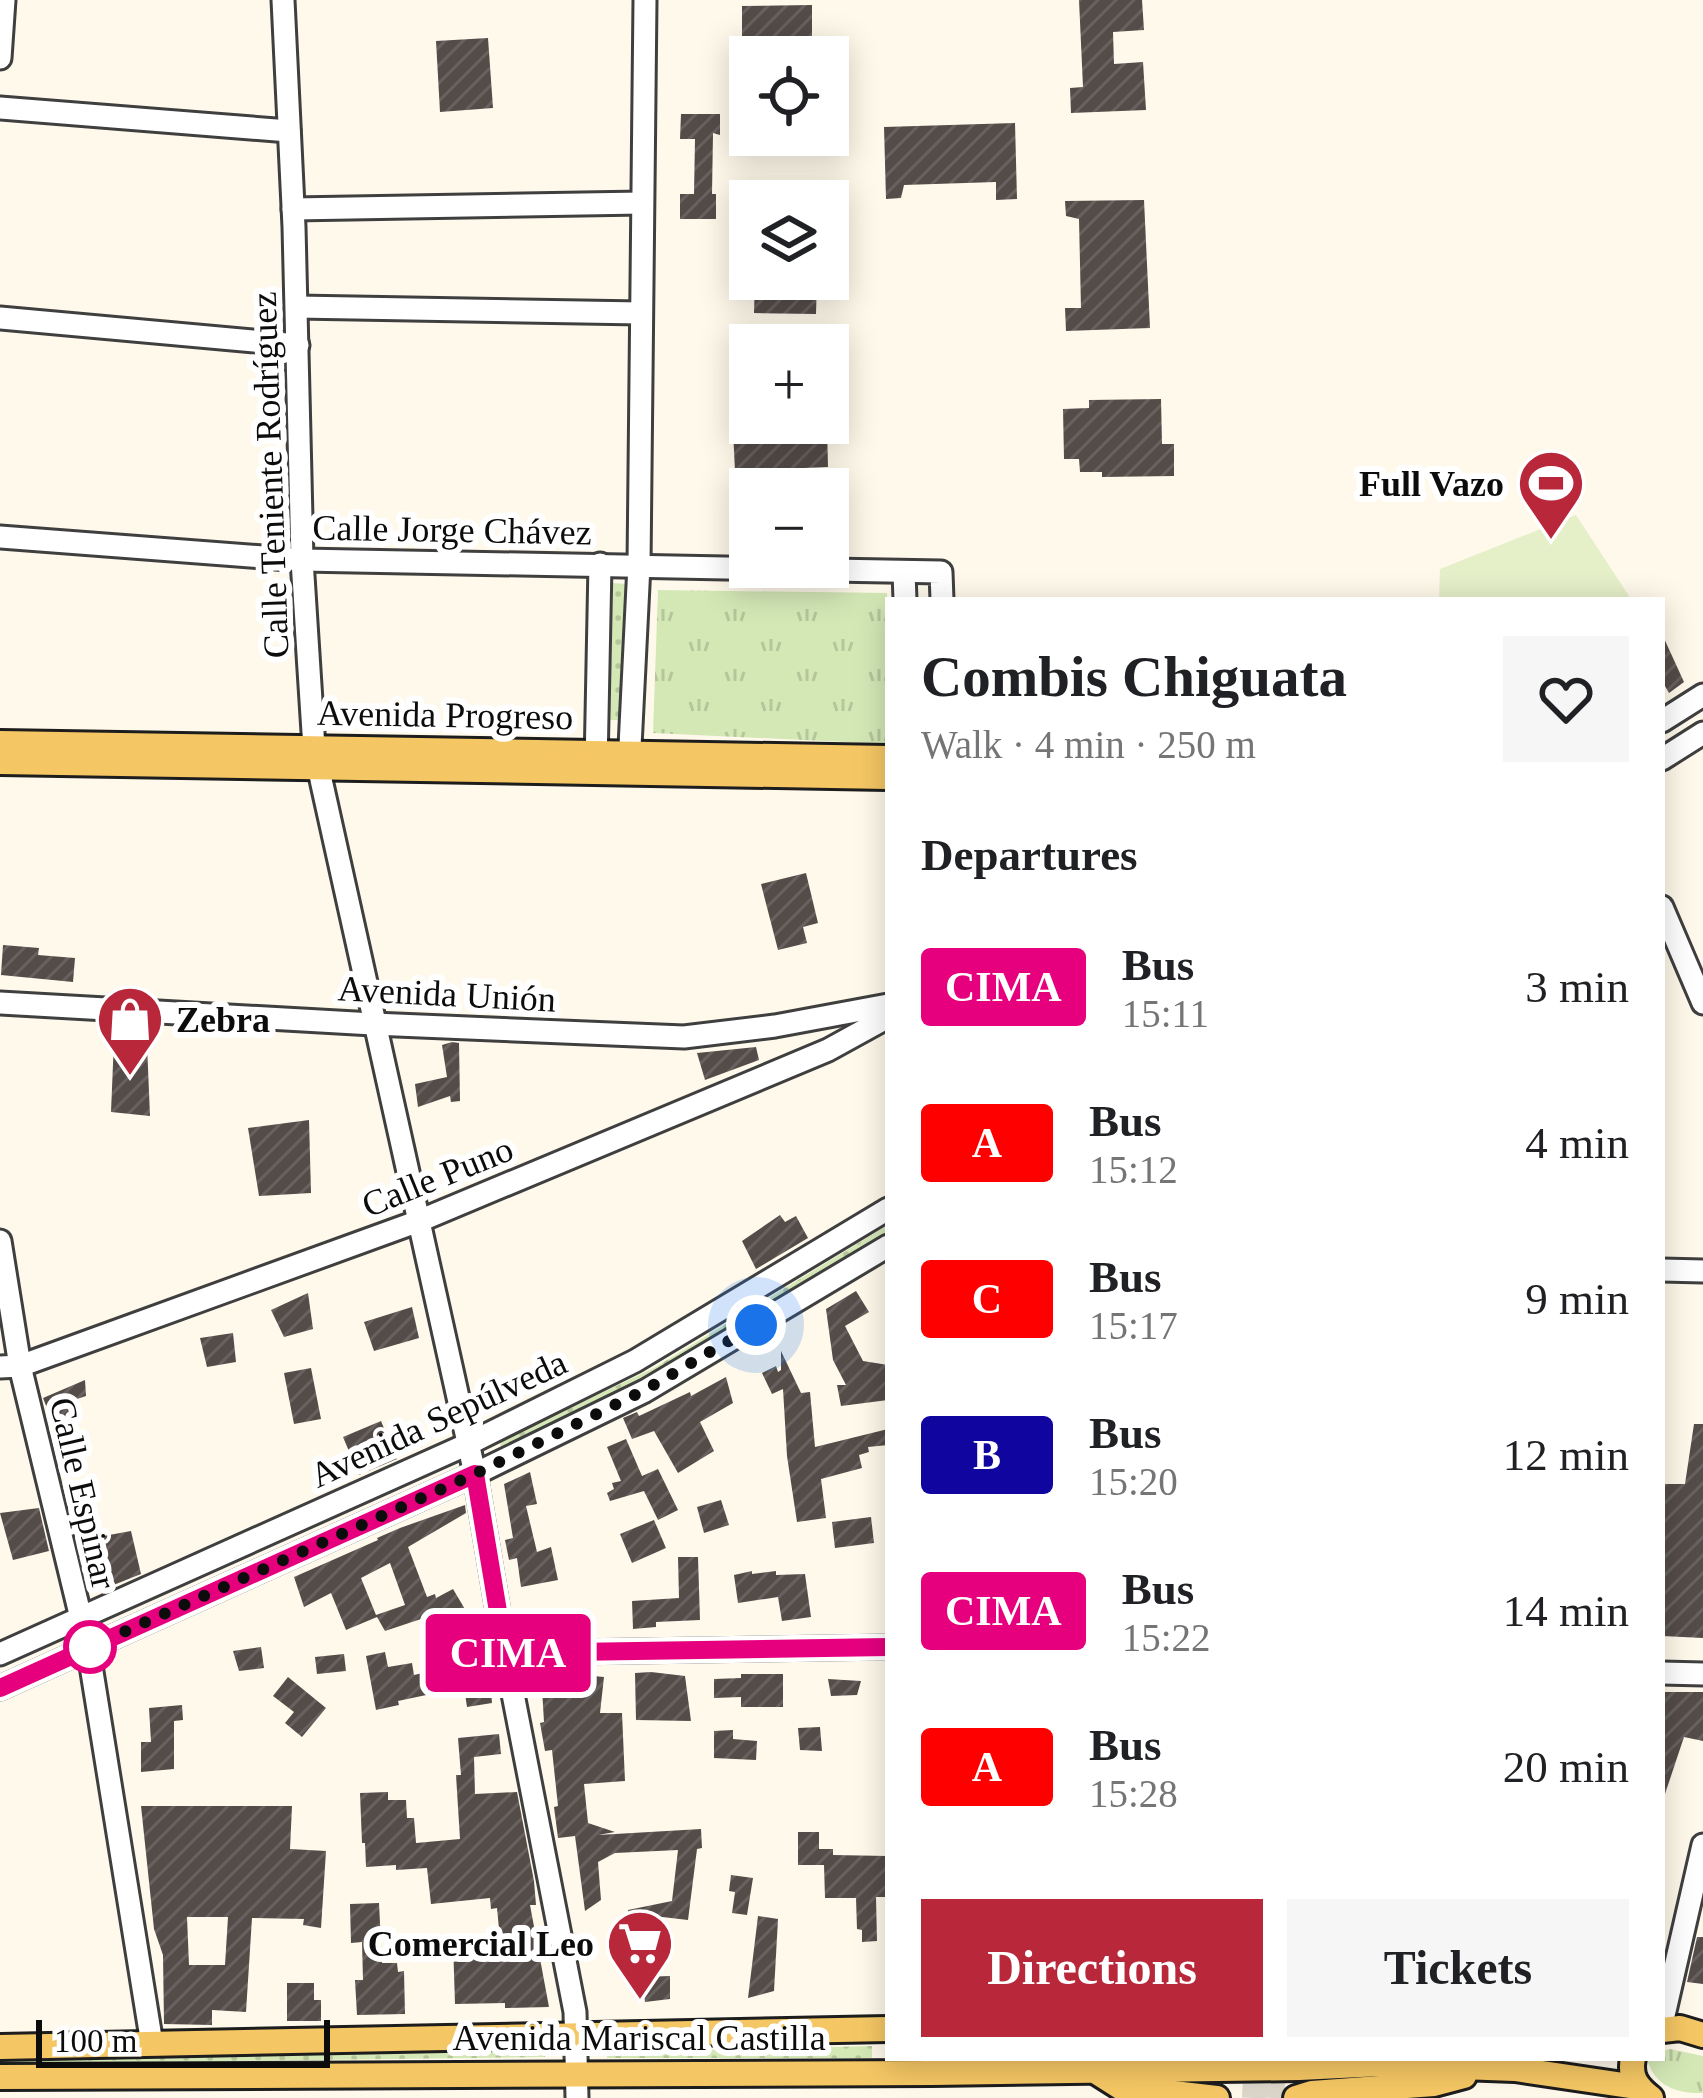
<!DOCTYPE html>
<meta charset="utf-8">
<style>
body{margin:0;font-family:"Times New Roman",serif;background:#f6f6f6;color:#202124;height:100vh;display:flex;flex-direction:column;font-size:45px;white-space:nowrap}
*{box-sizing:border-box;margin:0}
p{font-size:39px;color:#757577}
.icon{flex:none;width:66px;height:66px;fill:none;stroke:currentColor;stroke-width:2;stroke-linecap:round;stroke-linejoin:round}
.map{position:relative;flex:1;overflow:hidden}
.sheet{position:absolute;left:885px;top:597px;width:780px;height:1464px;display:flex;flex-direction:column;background:#fff;border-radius:0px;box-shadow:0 6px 30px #0003}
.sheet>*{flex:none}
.badge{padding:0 24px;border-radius:9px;font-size:42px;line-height:78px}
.buttons{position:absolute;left:729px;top:36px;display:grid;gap:24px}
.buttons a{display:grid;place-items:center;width:120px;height:120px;border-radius:0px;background:#fff;box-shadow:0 6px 30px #0003;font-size:60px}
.scale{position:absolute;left:36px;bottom:30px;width:294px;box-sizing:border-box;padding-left:12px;border:6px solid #0c0c0c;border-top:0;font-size:33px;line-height:42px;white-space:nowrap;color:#0c0c0c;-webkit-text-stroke:9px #fff;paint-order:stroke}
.you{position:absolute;width:60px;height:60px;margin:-30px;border:9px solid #fff;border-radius:50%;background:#1a73e8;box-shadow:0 0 0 18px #1a73e833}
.map>.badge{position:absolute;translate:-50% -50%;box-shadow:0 0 0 6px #fff}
h2{padding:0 36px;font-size:45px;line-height:108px}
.round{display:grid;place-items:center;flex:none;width:126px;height:126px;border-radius:0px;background:#f6f6f6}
.overview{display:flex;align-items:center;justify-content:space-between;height:204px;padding:0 36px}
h1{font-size:57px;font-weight:600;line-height:90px}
.action{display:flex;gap:24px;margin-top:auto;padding:24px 36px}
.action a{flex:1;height:138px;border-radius:0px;background:#b8273a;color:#fff;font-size:48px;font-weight:600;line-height:138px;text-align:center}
.action a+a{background:#f6f6f6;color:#202124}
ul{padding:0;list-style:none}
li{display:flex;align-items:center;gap:36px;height:156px;padding:0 36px}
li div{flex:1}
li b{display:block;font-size:45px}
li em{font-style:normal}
li .badge{min-width:132px;font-weight:700;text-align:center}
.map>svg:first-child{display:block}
.grass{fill:url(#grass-dots)}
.park{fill:url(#park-tufts)}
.pitch{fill:#e5efc8}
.building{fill:url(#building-hatch);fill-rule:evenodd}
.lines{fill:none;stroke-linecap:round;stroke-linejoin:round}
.major-tunnel{stroke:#dbd5ca;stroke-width:24;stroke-dasharray:24 12;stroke-linecap:butt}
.minor-casing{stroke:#3f3f3f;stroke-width:27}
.major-casing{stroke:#1d1d1d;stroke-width:30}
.minor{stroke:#fff;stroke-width:21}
.major{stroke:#f5c764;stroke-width:24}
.line-casing{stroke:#fff;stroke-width:27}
.line{stroke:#e6007e;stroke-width:18}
.walk{stroke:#0c0c0c;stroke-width:12;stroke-dasharray:0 21.6}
.stop-dot{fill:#fff;stroke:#e6007e;stroke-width:6}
.labels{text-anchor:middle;stroke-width:12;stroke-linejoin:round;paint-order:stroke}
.street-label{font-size:36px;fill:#0c0c0c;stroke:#fff}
.poi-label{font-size:36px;font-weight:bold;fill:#0c0c0c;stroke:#fff;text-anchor:end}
</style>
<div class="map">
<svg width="1703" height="2098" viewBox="0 0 1703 2098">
<defs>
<pattern id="grass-dots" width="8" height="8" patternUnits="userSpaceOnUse" patternTransform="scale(3)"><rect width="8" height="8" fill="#d4e8b6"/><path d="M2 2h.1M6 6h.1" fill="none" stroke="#b5c69b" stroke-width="1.8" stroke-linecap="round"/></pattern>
<pattern id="park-tufts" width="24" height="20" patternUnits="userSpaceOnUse" patternTransform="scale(3)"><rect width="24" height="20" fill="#d4e8b6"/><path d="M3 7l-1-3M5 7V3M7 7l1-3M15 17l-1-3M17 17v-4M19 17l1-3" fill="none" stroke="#b5c69b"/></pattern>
<pattern id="building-hatch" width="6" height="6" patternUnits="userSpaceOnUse" patternTransform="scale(3)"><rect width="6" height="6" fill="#544c49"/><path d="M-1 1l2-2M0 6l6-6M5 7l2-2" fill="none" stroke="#68615f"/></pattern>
</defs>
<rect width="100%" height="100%" fill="#fff9eb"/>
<g class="grass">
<polygon points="613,583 627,584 623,720 609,720"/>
<polygon points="888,1225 888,1235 657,1377 502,1455 500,1441 654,1368"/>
<polygon points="872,2046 872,2058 607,2058 607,2052"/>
<polygon points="544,2049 545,2057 0,2064 0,2056"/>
</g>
<g class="park">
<polygon points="658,590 887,593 888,744 653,733"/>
<path d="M1670,2049l33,7v37c-24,1 -47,-6 -55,-31l2,-4h12v-7z"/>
</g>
<polygon class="pitch" points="1576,515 1629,596 1627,600 1439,600 1440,569"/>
<g class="building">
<polygon points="1079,0 1142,0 1144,30 1113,32 1114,64 1143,62 1146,110 1071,113 1070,88 1083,87"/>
<polygon points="812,5 812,57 748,57 748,37 742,37 742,6"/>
<polygon points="488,38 493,108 440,112 436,41"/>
<polygon points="681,114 720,114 720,135 713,133 712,194 716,194 716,219 680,219 680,194 694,194 695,139 680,139"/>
<polygon points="1015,123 1017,199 996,200 996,182 904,185 901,198 886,199 884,127"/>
<polygon points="1144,200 1150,328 1066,331 1065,308 1081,308 1079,219 1066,216 1065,201"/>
<polygon points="755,279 817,279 816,314 754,313"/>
<polygon points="1161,399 1162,444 1174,444 1174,476 1102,477 1102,472 1080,472 1079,459 1064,459 1063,409 1089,408 1089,400"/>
<polygon points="827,427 828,467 735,471 733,430"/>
<polygon points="1662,634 1684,682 1669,693 1662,681"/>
<polygon points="806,873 818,923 803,927 807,943 778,950 761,884"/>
<polygon points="3,945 39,948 38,955 75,958 73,982 1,975"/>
<polygon points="114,1040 147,1044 150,1116 111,1112"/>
<polygon points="452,1042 459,1043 460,1101 451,1102 450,1096 418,1107 415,1084 447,1077 442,1045"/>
<polygon points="756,1047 759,1060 705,1080 697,1053"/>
<polygon points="309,1120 311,1193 259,1196 248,1128"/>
<polygon points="780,1215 785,1222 796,1216 808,1238 756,1269 742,1241"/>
<polygon points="856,1291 869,1312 845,1326 863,1361 888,1365 888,1400 841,1406 837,1385 846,1385 833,1360 826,1309"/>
<polygon points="308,1293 313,1329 284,1337 271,1310"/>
<polygon points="412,1307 419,1338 374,1351 364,1322"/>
<polygon points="233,1333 236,1362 207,1367 200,1338"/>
<polygon points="781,1351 801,1393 810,1392 815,1447 888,1429 888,1445 868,1447 869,1452 859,1455 862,1468 821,1479 826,1518 797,1522 787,1456 783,1389 772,1394 762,1373 776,1366 778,1372 781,1370"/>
<polygon points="311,1368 321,1419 294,1424 284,1373"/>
<polygon points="726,1377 733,1403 700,1422 714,1451 678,1473 654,1431 632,1439 623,1418 637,1412 639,1416 690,1392 691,1396"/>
<polygon points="85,1380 86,1396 77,1399 81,1414 52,1421 43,1398"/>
<polygon points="381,1421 397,1459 359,1475 343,1437"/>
<polygon points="1694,1424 1703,1424 1703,1638 1662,1636 1662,1484 1685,1484"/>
<polygon points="626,1439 642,1476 658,1469 678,1510 658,1520 644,1491 610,1501 607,1493 614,1489 612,1483 621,1481 607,1447"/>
<polygon points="530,1472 537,1504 526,1506 537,1552 551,1547 558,1580 521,1587 517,1558 509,1560 505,1540 513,1538 504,1484"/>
<polygon points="721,1500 729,1525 704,1533 697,1507"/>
<path d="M465,1505l1,8 -58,34 19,50 8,-3 1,4 17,-9 19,32 10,-2 5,20 -5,2 7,28 3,34 -25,4 -3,-20 -66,14 1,4 -23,5 -10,-54 19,-4 3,15 24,-4 2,12 39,-9 -14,-53 -54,18 -8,-14 -31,13 -15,-37 -27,14 -10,-30 84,-37 -1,-2 23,-10zM390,1563l15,42 -29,10 -15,-37z"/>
<polygon points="39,1508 49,1551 13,1560 0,1513"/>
<polygon points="871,1517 874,1543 835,1548 832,1522"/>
<polygon points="654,1520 666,1548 632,1563 620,1534"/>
<polygon points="131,1531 141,1574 106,1588 87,1539"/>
<polygon points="678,1557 698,1557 700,1620 656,1622 656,1627 633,1629 632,1601 679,1598"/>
<polygon points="752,1571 752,1574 776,1571 776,1575 805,1574 811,1617 782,1621 778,1597 738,1603 734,1575"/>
<polygon points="261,1647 264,1668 239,1671 233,1651"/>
<polygon points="344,1654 346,1671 317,1674 315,1657"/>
<polygon points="572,1669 572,1674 604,1677 600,1713 622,1713 625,1781 584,1784 588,1823 615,1832 598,1835 701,1829 702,1848 697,1849 688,1920 628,1913 628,1910 672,1901 678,1850 615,1853 598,1862 601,1900 585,1911 575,1836 558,1838 554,1807 558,1806 552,1750 545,1751 540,1723 544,1722 541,1672"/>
<polygon points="651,1672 685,1676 691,1721 636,1720 635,1673"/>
<polygon points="741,1674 783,1674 783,1707 741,1707 741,1697 714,1698 714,1679 741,1678"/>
<polygon points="288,1677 326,1708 302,1737 285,1723 294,1712 273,1696"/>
<polygon points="828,1679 861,1681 857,1695 831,1696"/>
<polygon points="1662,1692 1703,1692 1703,1741 1684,1737 1665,1794 1662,1793"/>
<polygon points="182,1705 183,1720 174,1721 174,1769 141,1772 141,1742 151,1742 149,1708"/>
<polygon points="820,1727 822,1751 800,1750 798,1728"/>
<polygon points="733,1730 733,1739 757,1741 756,1760 714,1758 714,1731"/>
<polygon points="499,1734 501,1754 474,1757 475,1794 517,1792 534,1881 536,1905 530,1905 549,2007 505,2008 505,2003 455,2004 453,1942 500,1939 497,1908 491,1909 490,1898 431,1904 427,1868 396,1870 396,1865 366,1867 365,1843 362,1843 360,1793 388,1792 388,1800 406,1800 407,1818 414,1818 416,1843 460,1839 456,1775 461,1775 458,1738"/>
<path d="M141,1806h151l-2,43 36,2 -5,77 -18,-3 1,-6 -52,-1 -6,94 -34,-2v15l-48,-1 -1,-69 -9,-26zM187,1917h41l-3,48h-36z"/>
<polygon points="798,1832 819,1832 819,1849 833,1849 833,1855 888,1856 888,1897 876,1897 877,1941 862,1942 862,1930 857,1929 856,1898 825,1898 824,1865 798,1865"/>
<polygon points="731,1875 753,1878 747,1915 732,1913 735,1892 729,1891"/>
<polygon points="379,1903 382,1963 397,1963 398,1972 404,1971 405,2014 357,2015 355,1980 363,1980 362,1942 351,1943 350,1904"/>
<polygon points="758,1916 778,1919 774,1991 748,1998"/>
<polygon points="1697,1937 1703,1937 1703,1984 1687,1982"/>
<polygon points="670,1976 670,1999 645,2002 642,1977"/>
<polygon points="287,1983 314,1983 314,2000 321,2000 321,2021 287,2021"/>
</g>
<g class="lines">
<g class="major-tunnel">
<polyline points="1254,2098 1256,2058"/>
<polyline points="1272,2098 1275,2058"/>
</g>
<defs>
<g id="minor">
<polyline points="283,0 294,227 302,560 314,748 475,1474 505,1653 575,2012 577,2098"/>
<polyline points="0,58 4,0"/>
<polyline points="0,108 289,131"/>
<polyline points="293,209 642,203"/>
<polyline points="297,307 641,313"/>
<polyline points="0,318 298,345"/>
<polyline points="0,537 302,560 941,572 942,600"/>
<polyline points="904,572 905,600"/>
<polyline points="1662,721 1703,695"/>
<polyline points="1662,759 1703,733"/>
<polyline points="596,767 600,564"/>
<polyline points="629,767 639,565 645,0"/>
<polyline points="1662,907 1703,1003"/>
<polyline points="0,1003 373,1024 684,1037 775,1026 888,1005"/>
<polyline points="0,1241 20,1366 88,1647 152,2044"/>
<polyline points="1662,1270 1703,1271"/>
<polyline points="0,1367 20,1366 419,1221 828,1050 888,1017"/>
<polyline points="505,1653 888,1647"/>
<polyline points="0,1654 468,1444 635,1361 888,1209"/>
<polyline points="1662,1673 1703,1674"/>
<polyline points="0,1688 475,1474 645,1391 888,1246"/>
<polyline points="1662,2024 1703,1845"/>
</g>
<g id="major">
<polyline points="0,743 888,758"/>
<polyline points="0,762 888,777"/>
<polyline points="1662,2030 1680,2028 1703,2035"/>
<polyline points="0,2047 888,2029"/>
<path d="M1633,2058c-4,19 4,29 18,40"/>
<polyline points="1098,2073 1120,2087 1217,2098"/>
<polyline points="0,2077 932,2073 1299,2068 1380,2064 1515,2069 1637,2087"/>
<polyline points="1296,2098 1312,2093 1434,2084 1464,2076"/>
</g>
</defs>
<use href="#minor" class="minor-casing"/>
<use href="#major" class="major-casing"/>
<use href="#minor" class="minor"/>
<use href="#major" class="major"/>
</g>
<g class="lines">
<defs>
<polyline id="line" points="0,1688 475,1474 505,1653 888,1647"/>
</defs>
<use href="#line" class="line-casing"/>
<use href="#line" class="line"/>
<polyline class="walk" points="90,1647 88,1648 475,1474 645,1390 756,1325"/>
</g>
<defs>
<symbol id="stadium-pin" viewBox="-11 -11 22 30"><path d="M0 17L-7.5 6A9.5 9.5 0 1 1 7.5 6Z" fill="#b8273a" stroke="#fff"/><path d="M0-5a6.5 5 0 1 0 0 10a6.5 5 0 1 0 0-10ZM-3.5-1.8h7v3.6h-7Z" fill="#fff"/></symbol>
<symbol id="shop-pin" viewBox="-11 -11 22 30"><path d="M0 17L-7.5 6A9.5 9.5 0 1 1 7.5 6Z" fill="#b8273a" stroke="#fff"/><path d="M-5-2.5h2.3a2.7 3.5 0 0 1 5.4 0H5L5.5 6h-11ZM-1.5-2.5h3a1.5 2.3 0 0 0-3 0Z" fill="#fff"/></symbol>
<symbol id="supermarket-pin" viewBox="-11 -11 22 30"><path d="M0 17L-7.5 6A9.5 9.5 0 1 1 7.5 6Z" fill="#b8273a" stroke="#fff"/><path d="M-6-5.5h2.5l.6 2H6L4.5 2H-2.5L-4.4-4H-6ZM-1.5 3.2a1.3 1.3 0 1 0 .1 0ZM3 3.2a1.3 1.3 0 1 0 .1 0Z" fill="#fff"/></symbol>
</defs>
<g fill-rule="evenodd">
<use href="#stadium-pin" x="1513" y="445" width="76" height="104"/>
<use href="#shop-pin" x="92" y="981" width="76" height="104"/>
<use href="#supermarket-pin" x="602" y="1905" width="76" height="104"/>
</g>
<circle class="stop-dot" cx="90" cy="1647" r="24"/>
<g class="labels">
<g class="street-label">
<text transform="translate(269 475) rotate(-92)" y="13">Calle Teniente Rodríguez</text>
<text transform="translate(452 529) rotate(1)" y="13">Calle Jorge Chávez</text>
<text transform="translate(445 714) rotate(1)" y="13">Avenida Progreso</text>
<text transform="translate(447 993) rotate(3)" y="13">Avenida Unión</text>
<text transform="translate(437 1176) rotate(-22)" y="13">Calle Puno</text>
<text transform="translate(438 1418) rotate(-25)" y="13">Avenida Sepúlveda</text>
<text transform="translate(84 1493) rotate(77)" y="13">Calle Espinar</text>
<text x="639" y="2050">Avenida Mariscal Castilla</text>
</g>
<g class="poi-label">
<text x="1504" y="496">Full Vazo</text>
<text x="176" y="1032" text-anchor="start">Zebra</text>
<text x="594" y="1956">Comercial Leo</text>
</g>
</g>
</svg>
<div class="buttons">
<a><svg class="icon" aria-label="locate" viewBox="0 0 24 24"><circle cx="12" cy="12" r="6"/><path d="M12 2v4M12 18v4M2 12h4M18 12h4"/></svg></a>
<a><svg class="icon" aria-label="layers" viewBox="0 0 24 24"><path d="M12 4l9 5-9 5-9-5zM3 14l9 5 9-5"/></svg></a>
<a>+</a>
<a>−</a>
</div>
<div class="scale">100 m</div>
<div class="you" style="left:756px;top:1325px"></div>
<b class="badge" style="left:508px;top:1653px;background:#e6007e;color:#fff">CIMA</b>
<section class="sheet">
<div class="overview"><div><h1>Combis Chiguata</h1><p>Walk · 4 min · 250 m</p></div><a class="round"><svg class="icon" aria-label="heart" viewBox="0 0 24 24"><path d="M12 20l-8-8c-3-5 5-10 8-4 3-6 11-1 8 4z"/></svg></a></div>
<h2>Departures</h2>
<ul>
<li><span class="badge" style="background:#e6007e;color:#fff">CIMA</span><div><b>Bus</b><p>15:11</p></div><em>3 min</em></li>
<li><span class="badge" style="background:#f00;color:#fff">A</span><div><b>Bus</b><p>15:12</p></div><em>4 min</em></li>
<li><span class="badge" style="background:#f00;color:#fff">C</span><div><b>Bus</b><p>15:17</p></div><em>9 min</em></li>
<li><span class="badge" style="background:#10069f;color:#fff">B</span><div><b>Bus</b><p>15:20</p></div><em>12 min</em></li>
<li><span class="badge" style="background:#e6007e;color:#fff">CIMA</span><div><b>Bus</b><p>15:22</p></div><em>14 min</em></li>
<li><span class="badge" style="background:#f00;color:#fff">A</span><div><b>Bus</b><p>15:28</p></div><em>20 min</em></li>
</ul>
<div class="action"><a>Directions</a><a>Tickets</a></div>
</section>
</div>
